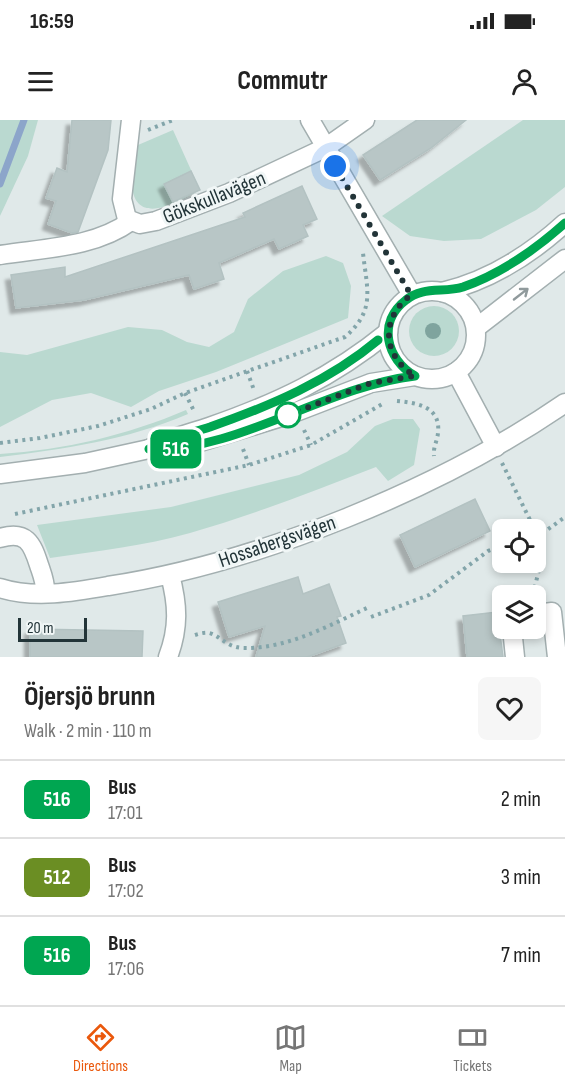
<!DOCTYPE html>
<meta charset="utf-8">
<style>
body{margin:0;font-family:"Sofia Sans Condensed",sans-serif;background:#f6f6f6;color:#222;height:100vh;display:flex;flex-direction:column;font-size:22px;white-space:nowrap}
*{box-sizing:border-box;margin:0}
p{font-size:20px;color:#767676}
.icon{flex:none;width:33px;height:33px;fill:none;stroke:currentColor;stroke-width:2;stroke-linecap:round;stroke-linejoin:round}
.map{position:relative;height:537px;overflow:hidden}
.details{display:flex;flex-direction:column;background:#fff;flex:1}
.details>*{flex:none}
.badge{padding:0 12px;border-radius:9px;font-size:21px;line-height:39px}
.fabs{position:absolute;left:492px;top:399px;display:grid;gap:12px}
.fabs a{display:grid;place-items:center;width:54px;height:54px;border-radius:9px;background:#fff;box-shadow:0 3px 9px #0003;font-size:30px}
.scale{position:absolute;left:18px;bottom:15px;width:69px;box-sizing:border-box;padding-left:6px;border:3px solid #223438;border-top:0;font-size:16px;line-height:21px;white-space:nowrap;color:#223438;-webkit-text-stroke:4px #f0f6f6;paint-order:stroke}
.you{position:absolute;width:30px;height:30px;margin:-15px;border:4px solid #fff;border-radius:50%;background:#1a73e8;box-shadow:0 0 0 9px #1a73e833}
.map>.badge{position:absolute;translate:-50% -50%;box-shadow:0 0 0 3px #fff}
.round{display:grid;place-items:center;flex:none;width:63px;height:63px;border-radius:9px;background:#f6f6f6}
.overview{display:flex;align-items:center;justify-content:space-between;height:102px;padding:0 24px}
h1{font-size:28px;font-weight:700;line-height:45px}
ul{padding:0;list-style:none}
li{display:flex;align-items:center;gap:18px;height:78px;padding:0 24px;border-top:2px solid #e0e0e0}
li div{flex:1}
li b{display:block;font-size:22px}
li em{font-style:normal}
li .badge{min-width:66px;font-weight:700;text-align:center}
.status{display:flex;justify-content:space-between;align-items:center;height:42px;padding:0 30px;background:#fff;direction:ltr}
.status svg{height:16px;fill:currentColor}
header{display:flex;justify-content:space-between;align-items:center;height:78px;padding:0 24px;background:#fff;font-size:27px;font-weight:700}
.tab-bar{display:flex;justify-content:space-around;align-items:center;height:84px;border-top:2px solid #e0e0e0;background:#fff;font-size:16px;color:#767676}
.tab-bar a{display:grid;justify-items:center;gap:3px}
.tab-bar .on{color:#ea580c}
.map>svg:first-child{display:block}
.green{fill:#bad9d0}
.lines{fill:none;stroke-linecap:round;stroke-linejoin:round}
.stream{stroke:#8ca5ca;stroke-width:7}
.building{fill:#b8c6c6;stroke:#b3c2c2;stroke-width:1.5;filter:url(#shadow)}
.minor-casing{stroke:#a3afb0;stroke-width:21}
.path{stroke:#83a5aa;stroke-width:4;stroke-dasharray:3 4.5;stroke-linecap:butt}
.minor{stroke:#fff;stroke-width:18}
.tree{fill:#7fa49e}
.oneway{stroke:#909a9c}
.line-casing{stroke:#fff;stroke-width:14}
.line{stroke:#00a651;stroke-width:9}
.walk{stroke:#223438;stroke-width:6;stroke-dasharray:0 10.8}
.stop-dot{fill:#fff;stroke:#00a651;stroke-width:3}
.labels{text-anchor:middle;stroke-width:6;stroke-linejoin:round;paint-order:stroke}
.street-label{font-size:21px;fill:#223438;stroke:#f0f6f6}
</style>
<div class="status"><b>16:59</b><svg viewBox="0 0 49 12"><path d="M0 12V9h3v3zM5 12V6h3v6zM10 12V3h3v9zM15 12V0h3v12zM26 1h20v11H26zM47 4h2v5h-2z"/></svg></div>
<header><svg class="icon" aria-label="menu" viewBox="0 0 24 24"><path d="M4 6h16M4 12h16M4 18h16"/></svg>Commutr<svg class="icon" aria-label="person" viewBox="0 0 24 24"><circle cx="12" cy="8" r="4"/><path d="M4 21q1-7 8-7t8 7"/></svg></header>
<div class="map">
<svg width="565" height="537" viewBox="0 0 565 537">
<defs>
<filter id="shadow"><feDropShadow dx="-5.5" dy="5.5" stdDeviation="1.5" flood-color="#0004"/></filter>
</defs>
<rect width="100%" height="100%" fill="#e0e9e9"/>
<g class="green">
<polygon points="0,0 38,0 28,36 0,96"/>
<polygon points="523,0 565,0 565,67 536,90 481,119 444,121 410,116 382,96"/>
<path d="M173,10l27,60c-19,10 -63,38 -68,-3 -1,-12 5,-29 6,-42z"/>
<polygon points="326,136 343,143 351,166 348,198 216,252 159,271 131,287 91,273 52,280 0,307 0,232 27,235 128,207 162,210 187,222 209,227 234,212 248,179 283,151"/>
<circle cx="434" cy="211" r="25"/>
<path d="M186,290l2,4c-61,26 -123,35 -188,43v-3c64,-4 128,-19 186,-44z"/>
<path d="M393,299h20l7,10 -6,36 -26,16 -12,-14c-62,24 -123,48 -186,66 -46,13 -93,18 -140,25l-13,-33 134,-18 128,-32 48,-23 28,-26z"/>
</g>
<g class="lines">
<polyline class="stream" points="0,64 24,0"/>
</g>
<g class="building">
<polygon points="72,0 111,0 108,30 78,112 72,113 48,104 56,81 46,78 57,48 67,52"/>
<polygon points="417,0 466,0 431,28 380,60 363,35"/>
<polygon points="191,51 200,70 173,82 164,64"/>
<polygon points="302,66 317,99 303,105 308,116 279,129 274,119 219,143 224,159 194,169 189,155 84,180 16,188 11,155 65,147 65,157 245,97 243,93"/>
<polygon points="475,379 490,411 415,447 400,415"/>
<polygon points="298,457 303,474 329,464 341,496 337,497 346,523 307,537 256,537 265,506 229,517 218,482"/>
<polygon points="497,492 503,537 467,537 463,496"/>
<polygon points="30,509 143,511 142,537 30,537"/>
</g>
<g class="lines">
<defs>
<g id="minor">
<polyline points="131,0 122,79 127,99 140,104 156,101 229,73 325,28 365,0"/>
<polyline points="310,0 412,175"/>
<path d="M0,135c43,-7 94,-7 131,-34"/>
<circle cx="432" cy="215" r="44"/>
<path d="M442,172c46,-11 88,-37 123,-69"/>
<polyline points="476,208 565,139"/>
<polyline points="456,252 496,327"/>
<path d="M149,329c20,-11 39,-15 60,-22 67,-23 124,-50 179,-95"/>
<polyline points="0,354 85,343 149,329 174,330 288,295 371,263 415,256"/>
<path d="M0,418c26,-8 32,5 39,27 3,9 7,18 6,28"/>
<path d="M0,468c34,11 74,4 108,-2 150,-23 332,-97 457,-183"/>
<polyline points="536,494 552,492 557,537"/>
<polyline points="512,508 515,537"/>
<path d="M168,537c11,-29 10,-52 2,-82"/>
</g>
</defs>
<use href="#minor" class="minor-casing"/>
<g class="path">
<polyline points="148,10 173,0"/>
<polyline points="247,251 254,270"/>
<polyline points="185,273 194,291"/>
<path d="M397,281c21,2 44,6 41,32 -1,9 -5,14 -4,23"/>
<polyline points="304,310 311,325"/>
<path d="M0,323l40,-5 58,-12 53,-17 34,-16 160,-56c31,-27 22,-47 18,-84"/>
<polyline points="243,329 249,345"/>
<polyline points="502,343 535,410"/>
<polyline points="15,394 249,345 311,325 384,283"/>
<polyline points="536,418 565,397"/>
<polyline points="533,475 544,428 536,410"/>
<polyline points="371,497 429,475 488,431 502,426"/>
<path d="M195,515c3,-1 10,-3 14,-2 12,3 17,14 34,15 44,1 85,-22 124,-40"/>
</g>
<use href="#minor" class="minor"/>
</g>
<circle class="tree" cx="433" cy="211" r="8"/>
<defs><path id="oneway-shaft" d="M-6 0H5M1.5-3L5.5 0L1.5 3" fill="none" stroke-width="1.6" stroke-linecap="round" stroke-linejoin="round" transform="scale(1.5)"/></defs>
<use class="oneway" href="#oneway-shaft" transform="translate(521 174) rotate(-38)"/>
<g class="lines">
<defs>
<path id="line" d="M378,220c-49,41 -108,66 -168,87 -22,7 -41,11 -61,22 86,4 178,-63 266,-73 -29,-17 -38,-54 -9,-76 16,-14 38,-7 57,-13 37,-13 73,-38 102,-64"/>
</defs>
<use href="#line" class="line-casing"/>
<use href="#line" class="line"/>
<path class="walk" d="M288,295l83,-32 44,-7c-33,-20 -35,-58 -4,-81l-76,-129"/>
</g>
<circle class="stop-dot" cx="288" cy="295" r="12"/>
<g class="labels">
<g class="street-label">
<text transform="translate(214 77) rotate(-22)" y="7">Gökskullavägen</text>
<text transform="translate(277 421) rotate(-19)" y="7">Hossabergsvägen</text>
</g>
</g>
</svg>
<div class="fabs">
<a><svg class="icon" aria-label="locate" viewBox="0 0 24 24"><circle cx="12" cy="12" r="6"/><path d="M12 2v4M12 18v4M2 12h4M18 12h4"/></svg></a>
<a><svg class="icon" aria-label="layers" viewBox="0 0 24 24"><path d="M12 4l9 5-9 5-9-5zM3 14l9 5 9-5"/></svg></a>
</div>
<div class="scale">20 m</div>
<div class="you" style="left:335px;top:46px"></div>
<b class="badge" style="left:176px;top:329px;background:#00a651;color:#fff">516</b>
</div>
<section class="details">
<div class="overview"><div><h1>Öjersjö brunn</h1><p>Walk · 2 min · 110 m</p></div><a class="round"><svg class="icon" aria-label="heart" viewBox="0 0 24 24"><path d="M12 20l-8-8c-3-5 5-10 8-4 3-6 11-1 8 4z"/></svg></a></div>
<ul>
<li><span class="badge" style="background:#00a651;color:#fff">516</span><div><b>Bus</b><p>17:01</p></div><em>2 min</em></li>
<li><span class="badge" style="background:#6b8e23;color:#fff">512</span><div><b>Bus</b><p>17:02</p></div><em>3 min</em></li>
<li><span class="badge" style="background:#00a651;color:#fff">516</span><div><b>Bus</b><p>17:06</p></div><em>7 min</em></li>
</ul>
</section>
<nav class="tab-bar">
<a class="on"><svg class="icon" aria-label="directions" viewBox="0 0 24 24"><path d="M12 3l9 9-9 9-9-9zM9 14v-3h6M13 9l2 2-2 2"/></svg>Directions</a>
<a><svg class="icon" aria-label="map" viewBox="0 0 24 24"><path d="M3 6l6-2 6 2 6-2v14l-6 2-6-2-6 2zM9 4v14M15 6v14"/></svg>Map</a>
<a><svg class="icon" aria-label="tickets" viewBox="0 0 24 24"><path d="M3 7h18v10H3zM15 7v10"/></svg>Tickets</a>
</nav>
